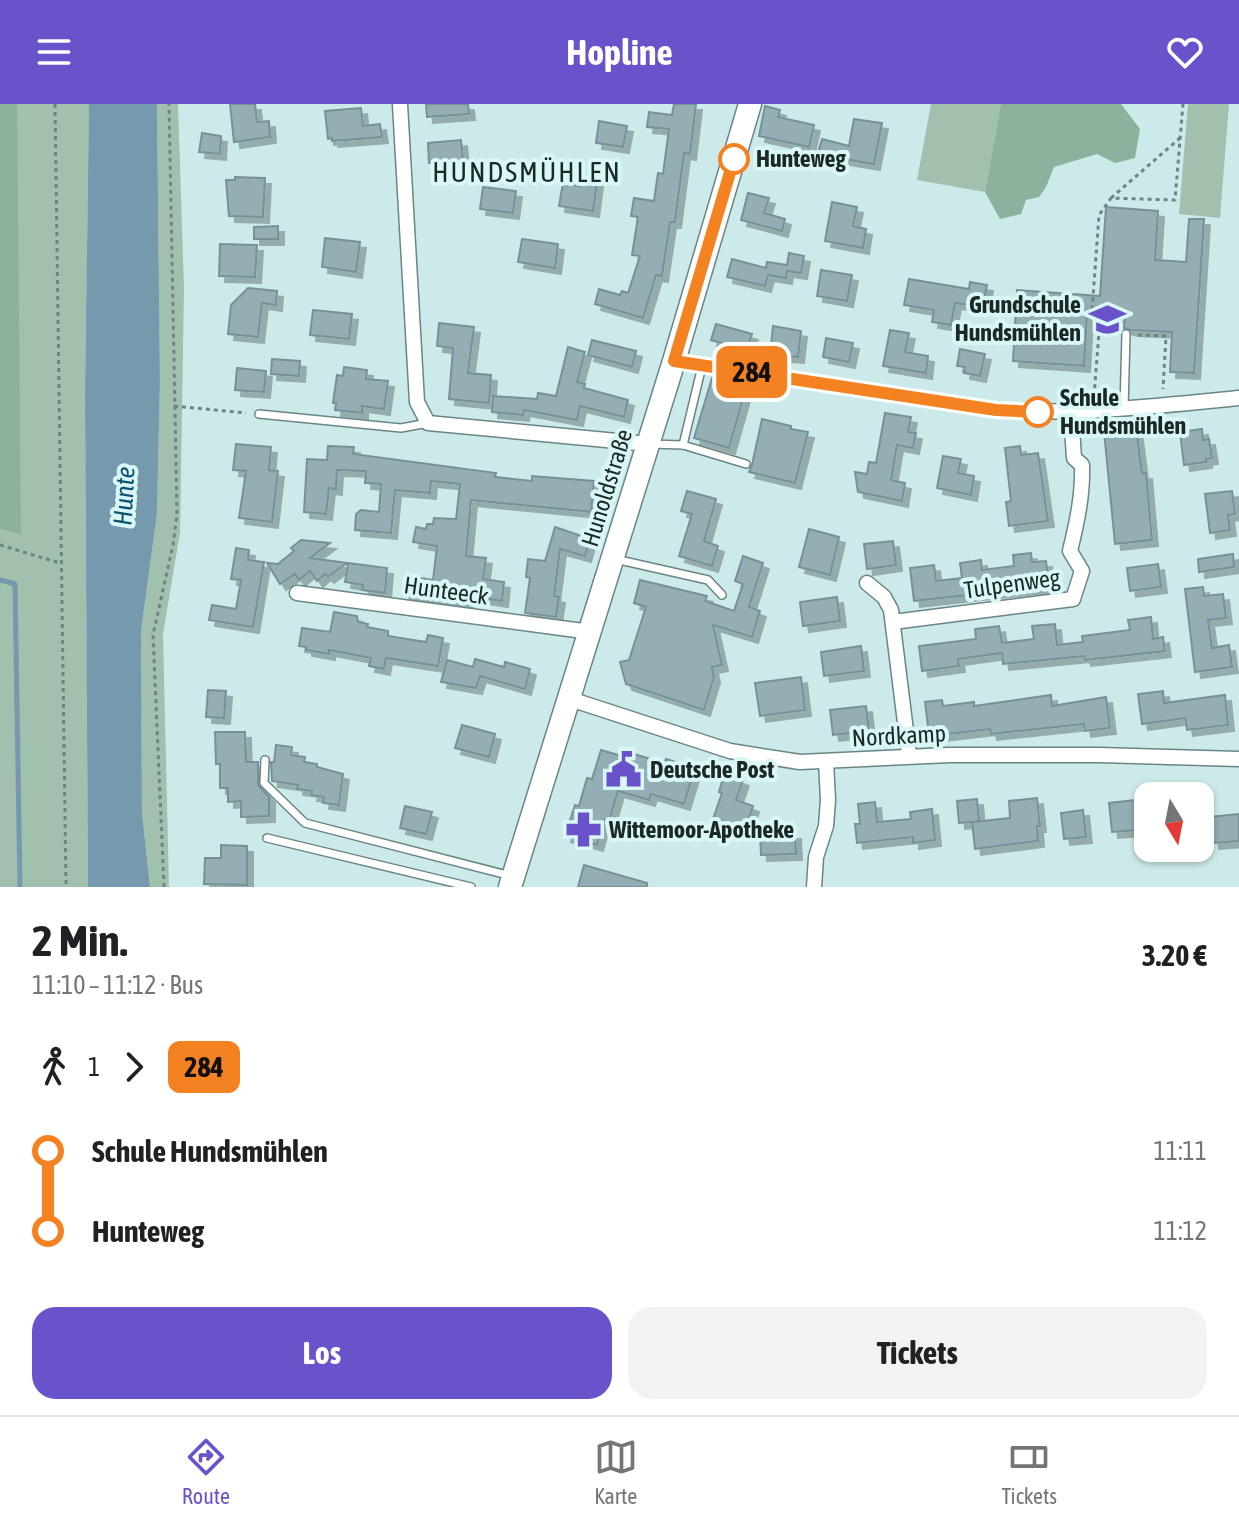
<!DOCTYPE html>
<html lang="de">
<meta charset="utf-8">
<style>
body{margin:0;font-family:"Asap Condensed",sans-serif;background:#f2f2f2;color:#202124;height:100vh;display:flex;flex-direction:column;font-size:30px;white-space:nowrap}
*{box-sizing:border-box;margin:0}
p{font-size:26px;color:#757577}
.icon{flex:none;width:44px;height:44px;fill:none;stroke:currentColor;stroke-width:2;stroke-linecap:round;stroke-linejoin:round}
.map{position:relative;height:783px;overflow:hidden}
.side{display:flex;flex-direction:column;background:#fff;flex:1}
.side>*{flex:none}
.badge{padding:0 16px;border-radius:12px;font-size:28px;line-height:52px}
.needle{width:52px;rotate:170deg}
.fabs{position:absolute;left:1134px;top:678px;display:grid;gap:16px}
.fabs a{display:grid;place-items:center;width:80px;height:80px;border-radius:16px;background:#fff;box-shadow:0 2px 6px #0004;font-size:40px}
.map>.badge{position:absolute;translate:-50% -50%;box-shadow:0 0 0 4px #fff}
.legs{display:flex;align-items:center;gap:12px;height:88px;padding:0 32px;font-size:26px}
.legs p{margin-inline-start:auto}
.headline{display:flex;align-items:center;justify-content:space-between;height:136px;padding:0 32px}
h1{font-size:44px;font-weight:700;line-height:60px}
.action{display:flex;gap:16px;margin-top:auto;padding:16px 32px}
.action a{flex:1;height:92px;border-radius:24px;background:#6a52cb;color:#fff;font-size:32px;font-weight:700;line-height:92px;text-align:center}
.action a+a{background:#f2f2f2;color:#202124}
ul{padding:0 32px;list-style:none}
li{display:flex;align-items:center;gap:28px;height:80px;font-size:30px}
li i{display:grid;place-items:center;width:12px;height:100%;margin:0 10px;background:currentColor}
li i::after{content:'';width:20px;height:20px;margin:-10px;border:6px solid;border-radius:50%;background:#fff}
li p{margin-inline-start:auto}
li:first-child i{background:linear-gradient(#0000 50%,currentColor 0)}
li:last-child i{background:linear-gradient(currentColor 50%,#0000 0)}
header{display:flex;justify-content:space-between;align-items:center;height:104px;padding:0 32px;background:#6a52cb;color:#fff;font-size:36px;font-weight:700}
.tab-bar{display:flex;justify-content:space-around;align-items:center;height:112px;border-top:2px solid #e0e0e0;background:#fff;font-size:22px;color:#757577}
.tab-bar a{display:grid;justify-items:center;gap:4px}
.tab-bar .on{color:#6a52cb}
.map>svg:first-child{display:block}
.green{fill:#a1c0ae}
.forest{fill:#8db19d}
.water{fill:#7699ad}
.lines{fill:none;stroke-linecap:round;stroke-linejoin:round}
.stream{stroke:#7699ad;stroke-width:5}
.building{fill:#93aeb4;stroke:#779198;stroke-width:2;filter:url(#shadow)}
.lane-casing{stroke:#6a8585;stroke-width:10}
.street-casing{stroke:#6a8585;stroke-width:17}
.secondary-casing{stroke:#6a8585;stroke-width:25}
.path{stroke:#708484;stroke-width:3;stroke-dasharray:4 4;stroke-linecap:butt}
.lane{stroke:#fff;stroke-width:7}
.street{stroke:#fff;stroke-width:14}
.secondary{stroke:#fff;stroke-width:22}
.line-1-casing{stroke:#fff;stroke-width:18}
.line-1{stroke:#f58220;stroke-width:12}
.stop-1-dot{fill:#fff;stroke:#f58220;stroke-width:4}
.labels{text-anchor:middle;stroke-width:8;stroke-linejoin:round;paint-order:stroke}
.stop-label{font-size:24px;font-weight:bold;fill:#1c2727;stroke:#daf7f7;text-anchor:start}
.poi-label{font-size:24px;font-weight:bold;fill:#1c2727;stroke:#daf7f7;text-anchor:start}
.street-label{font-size:24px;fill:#1c2727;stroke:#daf7f7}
.water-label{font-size:26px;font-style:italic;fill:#0f526f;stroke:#daf7f7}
.quarter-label{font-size:28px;letter-spacing:2px;fill:#1c2727;stroke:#daf7f7}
</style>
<header><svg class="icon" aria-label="menu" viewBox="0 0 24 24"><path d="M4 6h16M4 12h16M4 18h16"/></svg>Hopline<svg class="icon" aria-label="heart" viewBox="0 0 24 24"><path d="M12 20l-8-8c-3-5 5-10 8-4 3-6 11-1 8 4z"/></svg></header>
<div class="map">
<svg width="1239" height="783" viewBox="0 0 1239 783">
<defs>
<filter id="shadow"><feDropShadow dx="6" dy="6" stdDeviation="0" flood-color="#0004"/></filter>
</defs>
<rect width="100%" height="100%" fill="#cdeaea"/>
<g class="green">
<polygon points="0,0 89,0 85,289 88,783 0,783"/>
<polygon points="157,0 178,0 184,184 180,429 163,530 169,783 150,783 142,708 141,527 157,410 160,276"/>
<polygon points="931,0 1001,0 985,88 917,76"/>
<polygon points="1188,0 1229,0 1220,114 1179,110"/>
</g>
<g class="forest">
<polygon points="0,0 17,0 21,430 0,425"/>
<polygon points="1001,0 1121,0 1140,25 1135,54 1115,59 1097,50 1054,63 1046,83 1039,93 1026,96 1021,110 1000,115 985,88"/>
</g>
<polygon class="water" points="89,0 157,0 160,276 157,410 141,527 142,708 150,783 88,783 85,289"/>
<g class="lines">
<polyline class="stream" points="0,476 15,480 20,783"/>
</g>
<g class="building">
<polygon points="230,0 255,0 257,18 269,17 270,33 234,38"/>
<polygon points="426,0 468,0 469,10 427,13"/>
<polygon points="674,0 696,0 690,50 684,49 675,118 670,118 662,172 656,171 643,214 595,200 599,185 620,191 622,187 628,189 640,152 632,151 638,113 631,112 634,94 654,97 658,69 663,70 669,25 647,23 649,8 672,11"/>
<polygon points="765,2 780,6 778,13 814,21 809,43 759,32"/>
<polygon points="361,4 363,22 380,20 382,33 332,37 332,34 328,35 325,7"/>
<polygon points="854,15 882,19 874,60 832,53 831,60 816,56 822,35 849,42"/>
<polygon points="599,17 627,22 623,43 596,39"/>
<polygon points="202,29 221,32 220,50 199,48"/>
<polygon points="461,36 463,57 429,59 428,39"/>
<polygon points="235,73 265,74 263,113 229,112 226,76 235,76"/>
<polygon points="581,75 597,77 593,107 559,102 563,79 580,82"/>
<polygon points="483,83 516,87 513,109 480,105"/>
<polygon points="748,89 769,94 764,109 785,115 782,127 741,116"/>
<polygon points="832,98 857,103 853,122 866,125 863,144 825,137"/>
<polygon points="1106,103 1158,107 1155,156 1186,158 1189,115 1204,115 1194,269 1170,268 1172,228 1131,226 1124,224 1125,213 1087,211 1084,262 1013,257 1017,186 1100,192"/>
<polygon points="278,122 278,135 254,135 254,123"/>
<polygon points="325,134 360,138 356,168 322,163"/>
<polygon points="522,135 558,140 555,164 518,158"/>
<polygon points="220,140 257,141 255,173 219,172"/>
<polygon points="789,149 804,152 801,169 787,167 786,174 768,171 765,182 727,173 732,155 766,164 767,158 787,161"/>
<polygon points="821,166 852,171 847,197 817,192"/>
<polygon points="909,175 969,185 970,178 987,181 983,203 955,199 951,221 932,218 934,206 904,201"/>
<polygon points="248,184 277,187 276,201 262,199 258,233 228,230 231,201"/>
<polygon points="313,206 352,210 349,235 310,231"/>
<polygon points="439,219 474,223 468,269 491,271 489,299 449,295 453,244 437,242"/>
<polygon points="716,220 752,230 747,246 711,236"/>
<polygon points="773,222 801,227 798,253 784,252 781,262 769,261"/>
<polygon points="890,226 909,229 905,248 928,252 926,269 883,262"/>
<polygon points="826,234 853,239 849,258 823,253"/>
<polygon points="592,236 636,247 632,263 588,251"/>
<polygon points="568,243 585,248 577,278 585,280 584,284 628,296 624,313 580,302 577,316 524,306 523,311 492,308 493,292 537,295 538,289 556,292"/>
<polygon points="960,245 985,250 980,272 964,269 965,263 957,262"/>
<polygon points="272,255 300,257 299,272 271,270"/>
<polygon points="344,263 367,266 366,275 388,277 384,305 362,302 362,309 335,306 336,299 333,299 337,271 343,272"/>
<polygon points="237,264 266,267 264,288 235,286"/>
<polygon points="712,274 746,284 729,344 694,334"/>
<polygon points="885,309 911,313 908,328 916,329 913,344 897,341 891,376 905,379 902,397 858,388 855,368 867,370 869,358 876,359"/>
<polygon points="762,315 791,322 791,325 808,328 795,379 749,368 752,361"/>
<polygon points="1136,323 1142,369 1146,369 1152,436 1115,440 1104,327"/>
<polygon points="1202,325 1203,336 1209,335 1212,354 1206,355 1206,358 1184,361 1180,328"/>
<polygon points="236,340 271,343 269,366 278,367 272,418 239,414 246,367 233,366"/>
<polygon points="328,342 354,343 353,350 496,369 495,373 532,377 532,372 594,377 591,408 471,396 466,452 486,454 483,475 504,478 502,497 468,492 467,501 403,491 407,472 433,476 437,442 413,438 416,423 426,425 427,420 433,420 434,414 456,415 460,380 431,377 430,389 395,386 391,429 355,426 356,410 361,406 379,408 381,380 365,379 366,367 337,366 336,385 329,384 326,410 304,408 307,355 327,356"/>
<polygon points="1020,342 1021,351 1038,349 1048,417 1009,422 1006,398 1011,397 1005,344"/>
<polygon points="943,352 961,355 958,369 974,372 971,391 937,384"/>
<polygon points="687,387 716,395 704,437 718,442 712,462 679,452 692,410 681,407"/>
<polygon points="1232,387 1235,410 1228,411 1230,426 1210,429 1205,390"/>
<polygon points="555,423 590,435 585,452 560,445 554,492 559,493 556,513 525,509 530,474 526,473 528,455 545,457"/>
<polygon points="809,425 839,433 830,471 799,463"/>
<polygon points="301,436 330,439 310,454 347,459 328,473 325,470 317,477 310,467 299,476 295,470 280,480 267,459 278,460 294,447 291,444"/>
<polygon points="893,437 896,461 867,465 864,440"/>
<polygon points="236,444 249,446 248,456 264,458 253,523 209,516 212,501 236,505 241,476 231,475"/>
<polygon points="1031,449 1032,458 1046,457 1049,482 914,497 910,464 934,461 936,477 962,474 960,459 981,456 982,466 1014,462 1013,451"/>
<polygon points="1233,450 1234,463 1199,468 1198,455"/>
<polygon points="743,452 763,459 749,503 760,507 752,533 713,521 722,561 712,563 714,573 704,606 626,580 620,558 629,556 646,503 634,499 640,476 707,492 705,497 734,507 743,480 735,477"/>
<polygon points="348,459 387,464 385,489 362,486 363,481 345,478"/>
<polygon points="1158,460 1161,483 1130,487 1127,464"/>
<polygon points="1203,483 1204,492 1223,490 1226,514 1208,516 1212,544 1229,541 1232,563 1195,568 1185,485"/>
<polygon points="837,493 840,517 803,522 800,498"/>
<polygon points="334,508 357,512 358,518 368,520 367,523 388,527 388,532 426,538 428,531 443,534 438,562 386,554 384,565 369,562 371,554 329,546 329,550 306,546 306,543 299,542 302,524 330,528"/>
<polygon points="1151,513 1153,535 1163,533 1165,547 1085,556 1084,552 1003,560 1002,549 958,555 959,562 922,567 919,542 976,535 975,525 999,522 1002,539 1034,535 1032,522 1055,520 1057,541 1083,538 1082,532 1130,526 1128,516"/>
<polygon points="861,542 864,567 824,572 821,548"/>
<polygon points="475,555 504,563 505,558 530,565 525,585 480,572 476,584 441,578 447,556 473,563"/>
<polygon points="801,573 805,606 760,612 755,579"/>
<polygon points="208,586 226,587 224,614 206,613"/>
<polygon points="1163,587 1164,599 1225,591 1228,621 1187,626 1185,614 1142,620 1138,590"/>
<polygon points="1051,591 1052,602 1106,593 1110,624 1085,627 1084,620 991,630 990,625 931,632 929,630 925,598 942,596 943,602 974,598 974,602"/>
<polygon points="866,602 869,627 833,631 830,606"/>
<polygon points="462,621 495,630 489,653 455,644"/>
<polygon points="215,628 245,628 246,658 258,658 258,681 269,693 269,712 241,713 241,697 228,698 228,684 220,684 220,660 216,660"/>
<polygon points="276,641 292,643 291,651 305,653 304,658 317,660 317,663 343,670 339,701 323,699 324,693 311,691 312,687 297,685 298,681 272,677 271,658 274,658"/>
<polygon points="601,646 632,655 634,650 664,659 666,655 695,664 684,700 651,690 649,696 618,687 609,717 604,716 597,741 565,732 575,701 579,702 587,674 592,675"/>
<polygon points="724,670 743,676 736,696 753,702 746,723 713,715 722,689 719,688"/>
<polygon points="1037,694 1040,722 1037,722 1038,737 975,745 972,718 959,719 957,697 977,695 979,717 973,718 1010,714 1009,697"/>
<polygon points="1135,696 1138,726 1112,728 1109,699"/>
<polygon points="875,698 877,718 911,715 910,708 932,705 935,736 913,739 913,733 857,739 855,720 860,720 858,700"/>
<polygon points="405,702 432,708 426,730 400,724"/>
<polygon points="1083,706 1086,733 1064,735 1061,709"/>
<polygon points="1239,710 1239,737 1213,739 1210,713"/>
<polygon points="795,729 796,750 761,751 760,730"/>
<polygon points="221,741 247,742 247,781 204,780 205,754 221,754"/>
<polygon points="584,761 647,779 647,783 578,783"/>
</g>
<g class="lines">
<defs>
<g id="lane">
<polyline points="1124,305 1126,230"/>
<polyline points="259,310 401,324 428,319"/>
<polyline points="650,340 683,341 746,360"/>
<polyline points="683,341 702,262"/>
<polyline points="615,455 708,476 722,491"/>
<polyline points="265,656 264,679 305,719 511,772"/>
<polyline points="267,734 471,783"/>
</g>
<g id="street">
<polyline points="400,0 417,298 428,319 648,340"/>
<path d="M674,257l322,49c82,5 162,-4 243,-12"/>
<polyline points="867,479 884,493 891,506 909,651"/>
<polyline points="297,489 591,528"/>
<path d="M893,518l180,-23 9,-28 -12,-20c7,-29 13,-56 12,-86l-8,-7 -3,-45"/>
<polyline points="570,595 730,647 800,658 949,651 1099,651 1239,655"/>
<polyline points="814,783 816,753 826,722 828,696 826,658"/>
</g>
<polyline id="secondary" points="510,783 674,257 750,0"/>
</defs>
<use href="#lane" class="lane-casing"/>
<use href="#street" class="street-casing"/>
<use href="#secondary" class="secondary-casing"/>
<g class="path">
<polyline points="55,0 66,783"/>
<polyline points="1111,94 1180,34"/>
<polyline points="1099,228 1115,229"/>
<polyline points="1138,231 1166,232 1163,285"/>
<polyline points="1094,292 1099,228 1092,207 1099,111 1111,94 1175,96 1183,0"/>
<polyline points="174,302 246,309"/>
<polyline points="0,441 60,459"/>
<polyline points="164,783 153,531 173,441 177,410 169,0"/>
</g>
<use href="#lane" class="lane"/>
<use href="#street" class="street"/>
<use href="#secondary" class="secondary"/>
</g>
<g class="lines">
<defs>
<polyline id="line-1" points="734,55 674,257 996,306 1038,308"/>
</defs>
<use href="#line-1" class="line-1-casing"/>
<use href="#line-1" class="line-1"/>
</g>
<defs>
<symbol id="school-bare" viewBox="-9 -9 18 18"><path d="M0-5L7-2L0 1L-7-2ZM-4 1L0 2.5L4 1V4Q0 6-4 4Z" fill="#6a52cb" stroke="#daf7f7" stroke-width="2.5" paint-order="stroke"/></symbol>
<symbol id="civic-bare" viewBox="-9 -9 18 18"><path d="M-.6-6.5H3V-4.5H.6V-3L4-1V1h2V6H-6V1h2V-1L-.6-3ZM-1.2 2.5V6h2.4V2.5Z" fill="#6a52cb" stroke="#daf7f7" stroke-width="2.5" paint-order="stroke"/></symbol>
<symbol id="pharmacy-bare" viewBox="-9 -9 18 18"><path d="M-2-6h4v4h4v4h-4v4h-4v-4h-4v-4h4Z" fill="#6a52cb" stroke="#daf7f7" stroke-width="2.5" paint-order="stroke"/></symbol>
</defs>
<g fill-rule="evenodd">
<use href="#school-bare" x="1082" y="190" width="51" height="51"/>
<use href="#civic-bare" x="598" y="640" width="51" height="51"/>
<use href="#pharmacy-bare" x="558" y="700" width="51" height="51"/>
</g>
<g class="stop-1-dot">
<circle cx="734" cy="55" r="14"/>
<circle cx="1038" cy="308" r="14"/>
</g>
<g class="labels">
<g class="stop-label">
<text x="756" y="63">Hunteweg</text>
<text x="1060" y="302">Schule<tspan x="1060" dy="28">Hundsmühlen</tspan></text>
</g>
<g class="poi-label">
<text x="1081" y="209" text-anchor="end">Grundschule<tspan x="1081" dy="28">Hundsmühlen</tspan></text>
<text x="650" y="674">Deutsche Post</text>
<text x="609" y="734">Wittemoor-Apotheke</text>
</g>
<g class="street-label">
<text transform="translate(607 384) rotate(-73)" y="8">Hunoldstraße</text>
<text transform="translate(1012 480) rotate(-8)" y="8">Tulpenweg</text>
<text transform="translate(446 487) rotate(8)" y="8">Hunteeck</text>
<text transform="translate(899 632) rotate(-3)" y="8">Nordkamp</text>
</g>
<g class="water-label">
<text transform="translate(124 392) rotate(-87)" y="9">Hunte</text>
</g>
<g class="quarter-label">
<text x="527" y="78">HUNDSMÜHLEN</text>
</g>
</g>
</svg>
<div class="fabs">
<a><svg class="needle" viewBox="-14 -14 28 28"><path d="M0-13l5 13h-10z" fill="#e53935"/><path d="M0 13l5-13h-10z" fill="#757577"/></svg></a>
</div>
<b class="badge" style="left:752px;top:268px;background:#f58220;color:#111">284</b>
</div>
<section class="side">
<div class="headline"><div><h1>2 Min.</h1><p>11:10 – 11:12 · Bus</p></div><b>3.20 €</b></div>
<div class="legs"><svg class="icon" aria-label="walk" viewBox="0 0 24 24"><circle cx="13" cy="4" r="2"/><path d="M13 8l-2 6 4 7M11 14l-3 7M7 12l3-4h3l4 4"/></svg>1<svg class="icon" aria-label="forward" viewBox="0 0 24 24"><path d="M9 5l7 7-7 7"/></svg><b class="badge" style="background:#f58220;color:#111">284</b></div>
<ul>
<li><i style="color:#f58220"></i><b>Schule Hundsmühlen</b><p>11:11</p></li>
<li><i style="color:#f58220"></i><b>Hunteweg</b><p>11:12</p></li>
</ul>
<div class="action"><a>Los</a><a>Tickets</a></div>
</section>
<nav class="tab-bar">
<a class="on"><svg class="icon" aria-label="directions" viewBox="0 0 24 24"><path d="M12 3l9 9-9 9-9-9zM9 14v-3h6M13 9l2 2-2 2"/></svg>Route</a>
<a><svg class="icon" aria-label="map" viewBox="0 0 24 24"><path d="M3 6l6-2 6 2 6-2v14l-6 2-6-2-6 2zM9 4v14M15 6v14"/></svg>Karte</a>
<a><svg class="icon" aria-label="tickets" viewBox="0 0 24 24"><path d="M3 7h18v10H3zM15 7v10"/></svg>Tickets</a>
</nav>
